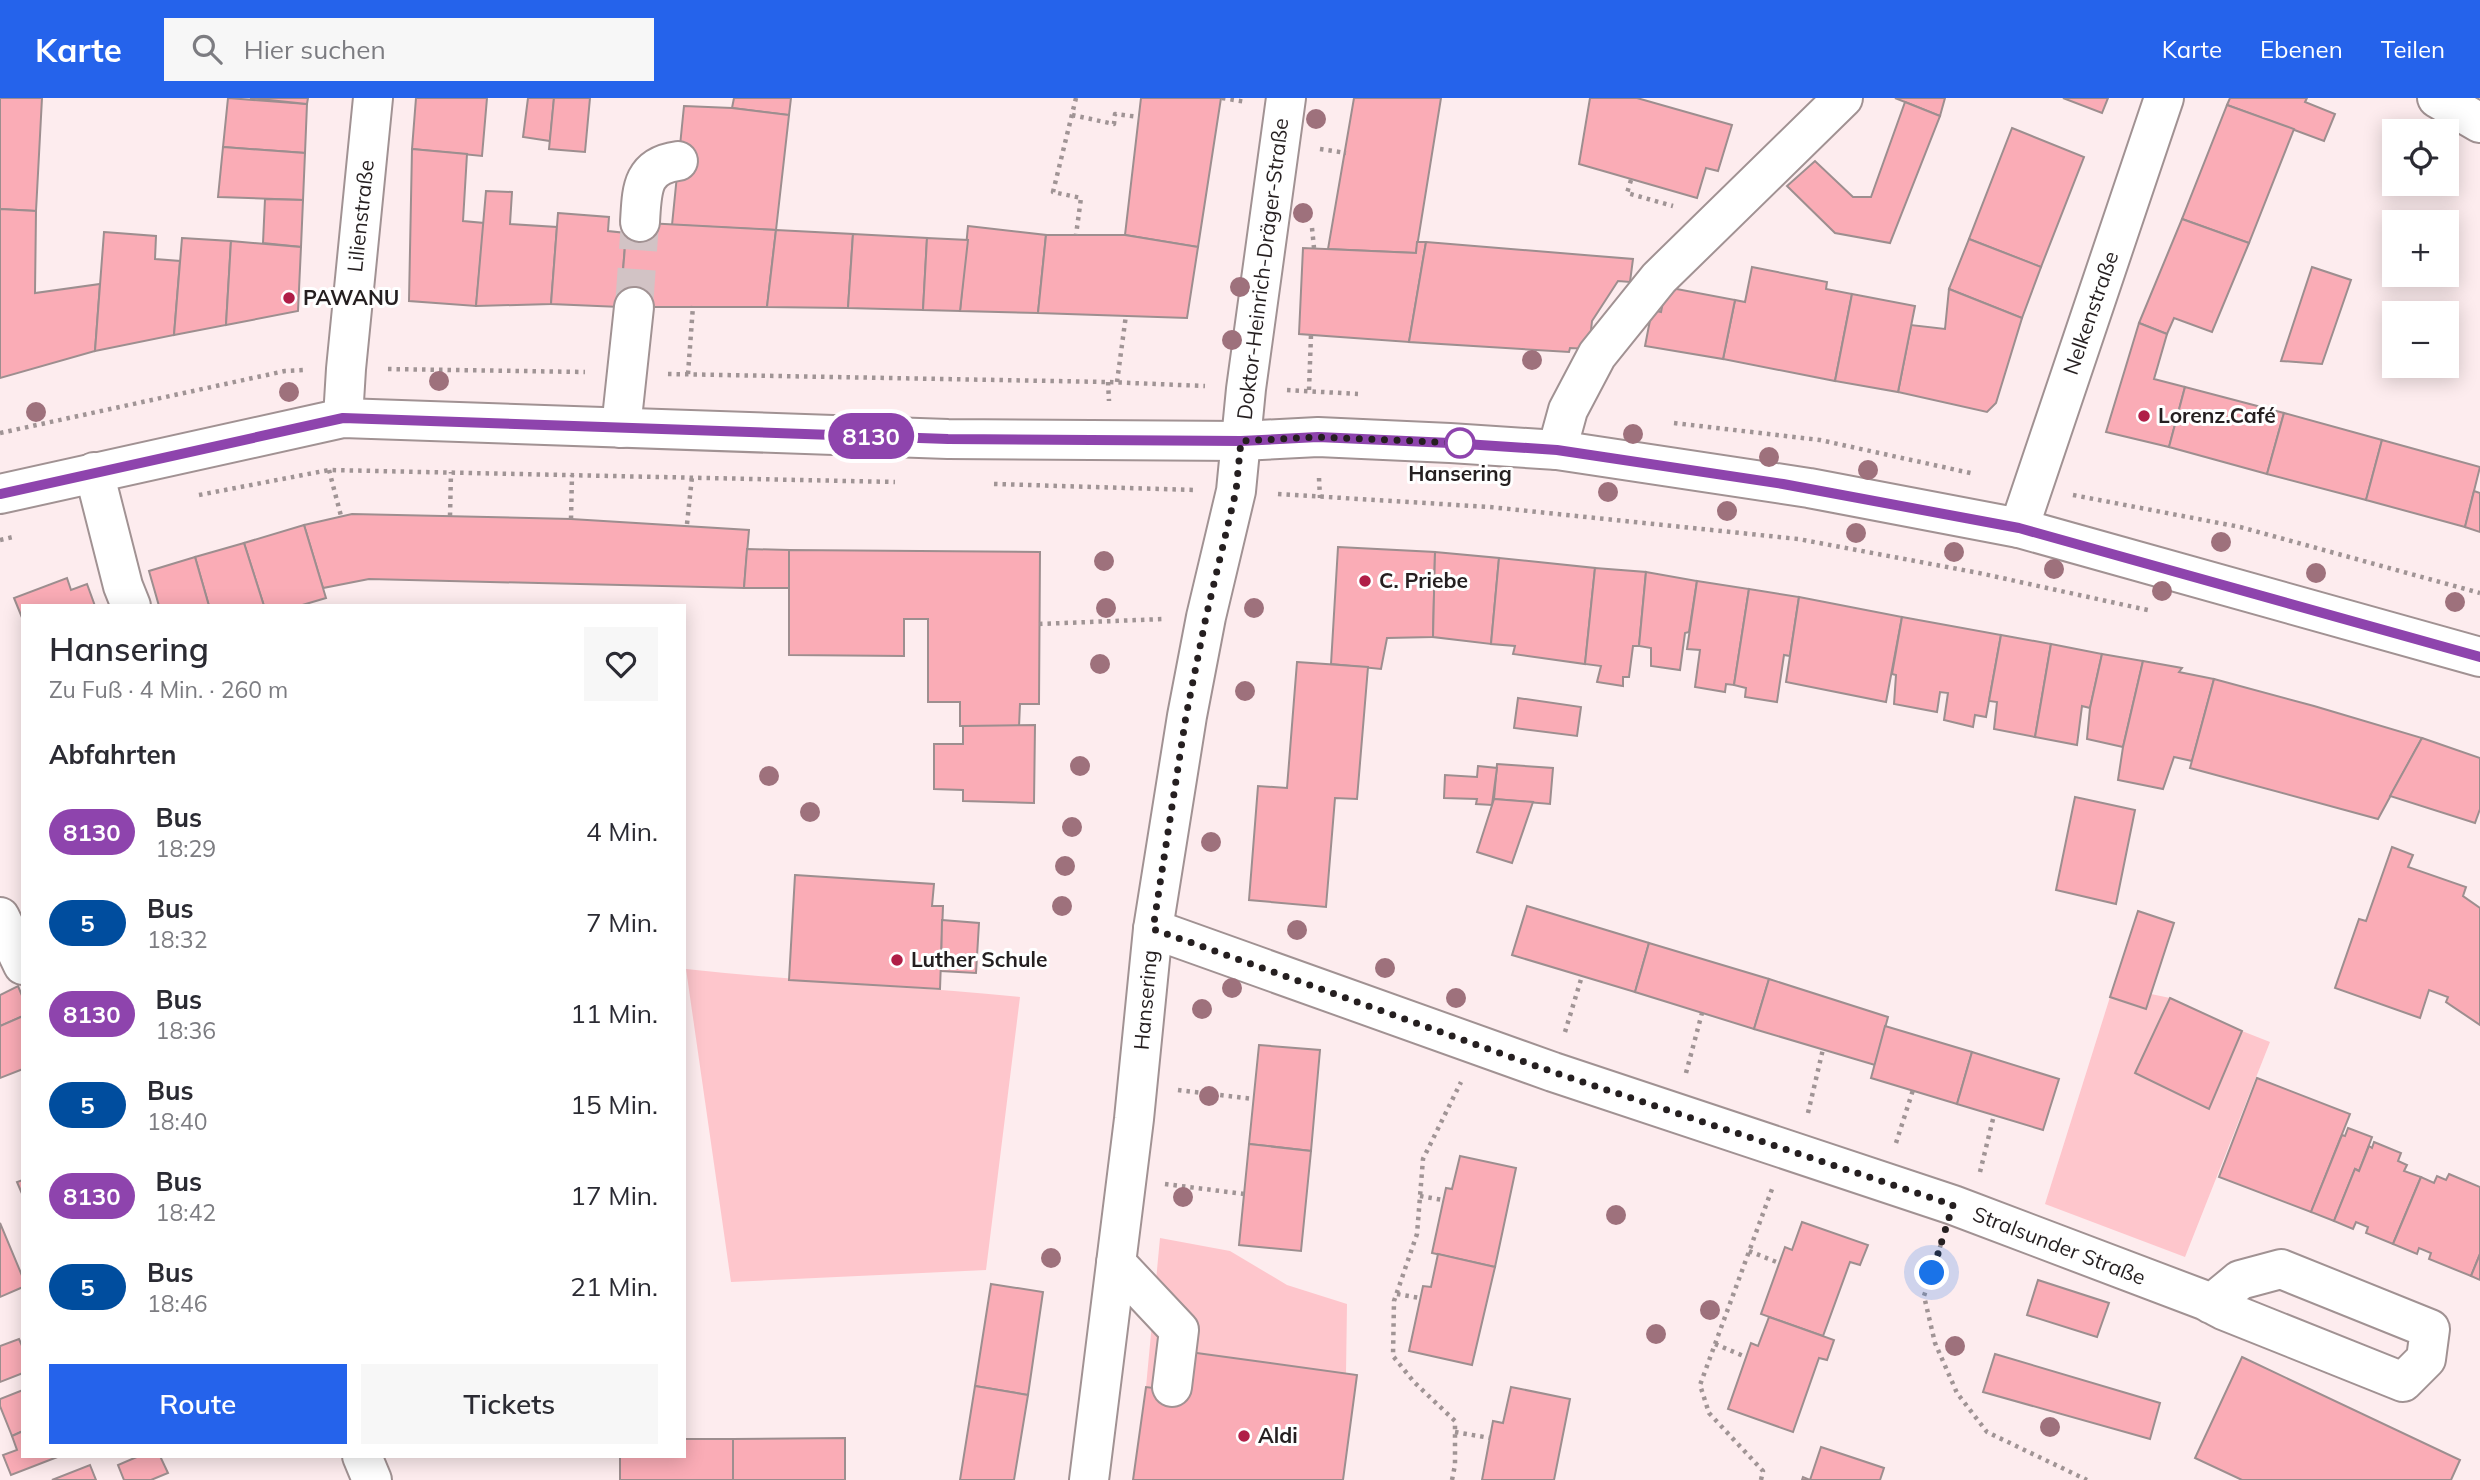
<!DOCTYPE html>
<html lang="de">
<meta charset="utf-8">
<style>
body{margin:0;font-family:Mulish,sans-serif;background:#f7f7f7;color:#2b2b33;height:100vh;display:flex;flex-direction:column;font-size:26px;white-space:nowrap}
*{box-sizing:border-box;margin:0}
p{font-size:23px;color:#7c7c81}
.icon{flex:none;width:38px;height:38px;fill:none;stroke:currentColor;stroke-width:2;stroke-linecap:round;stroke-linejoin:round}
.map{position:relative;flex:1;overflow:hidden}
.drawer{position:absolute;left:21px;top:506px;width:665px;height:854px;display:flex;flex-direction:column;background:#fff;border-radius:0px;box-shadow:0 4px 18px #0003}
.drawer>*{flex:none}
.badge{padding:0 14px;border-radius:23px;font-size:24px;line-height:46px}
.fabs{position:absolute;left:2382px;top:21px;display:grid;gap:14px}
.fabs a{display:grid;place-items:center;width:77px;height:77px;border-radius:0px;background:#fff;box-shadow:0 4px 18px #0003;font-size:35px}
.you{position:absolute;width:35px;height:35px;margin:-18px;border:5px solid #fff;border-radius:50%;background:#1a73e8;box-shadow:0 0 0 10px #1a73e833}
.map>.badge{position:absolute;translate:-50% -50%;box-shadow:0 0 0 4px #fff}
h2{padding:0 28px;font-size:26px;line-height:63px}
.round{display:grid;place-items:center;flex:none;width:74px;height:74px;border-radius:0px;background:#f7f7f7}
.head{display:flex;align-items:center;justify-content:space-between;height:119px;padding:0 28px}
h1{font-size:33px;font-weight:600;line-height:52px}
.button{display:flex;gap:14px;margin-top:auto;padding:14px 28px}
.button a{flex:1;height:80px;border-radius:0px;background:#2563eb;color:#fff;font-size:28px;font-weight:600;line-height:80px;text-align:center}
.button a+a{background:#f7f7f7;color:#2b2b33}
ul{padding:0;list-style:none}
li{display:flex;align-items:center;gap:21px;height:91px;padding:0 28px}
li div{flex:1}
li b{display:block;font-size:26px}
li em{font-style:normal}
li .badge{min-width:77px;font-weight:700;text-align:center}
header{display:flex;align-items:center;gap:42px;box-sizing:border-box;height:98px;padding:0 35px;background:#2563eb;color:#fff}
header strong{font-size:33px}
nav{display:flex;gap:38px;margin-inline-start:auto;font-size:24px}
.search{width:490px;height:63px;background:#f7f7f7;display:flex;align-items:center;gap:18px;box-sizing:border-box;padding:0 24px;border-radius:0px;color:#7c7c81;font-size:26px}
.map>svg:first-child{display:block}
.green{fill:#fec6cc}
.building{fill:#faacb6;stroke:#9d8e8f;stroke-width:2}
.lines{fill:none;stroke-linecap:round;stroke-linejoin:round}
.minor-tunnel{stroke:#d2c3c5;stroke-width:38;stroke-dasharray:38 19;stroke-linecap:butt}
.minor-casing{stroke:#a19293;stroke-width:42}
.major-casing{stroke:#a19293;stroke-width:42}
.path{stroke:#a09495;stroke-width:4.5;stroke-dasharray:3.5 5;stroke-linecap:butt}
.minor{stroke:#fff;stroke-width:38}
.major{stroke:#fff;stroke-width:38}
.tree{fill:#9e717c}
.line-casing{stroke:#fff;stroke-width:16}
.line{stroke:#8e44ad;stroke-width:10}
.walk{stroke:#251f20;stroke-width:7;stroke-dasharray:0 12.6}
.poi-dot{fill:#b01e47;stroke:#fff;stroke-width:2.5}
.stop-dot{fill:#fff;stroke:#8e44ad;stroke-width:3.5}
.labels{text-anchor:middle;stroke-width:6;stroke-linejoin:round;paint-order:stroke}
.street-label{font-size:21px;fill:#251f20;stroke:#fff}
.poi-label{font-size:21px;font-weight:bold;fill:#251f20;stroke:#fff;text-anchor:start}
.stop-label{font-size:21px;font-weight:bold;fill:#251f20;stroke:#fff}
</style>
<header>
<strong>Karte</strong>
<div class="search"><svg class="icon" aria-label="search" viewBox="0 0 24 24"><circle cx="10" cy="10" r="6"/><path d="M15 15l6 6"/></svg>Hier suchen</div>
<nav><a>Karte</a><a>Ebenen</a><a>Teilen</a></nav>
</header>
<div class="map">
<svg width="2480" height="1382" viewBox="0 0 2480 1382">
<rect width="100%" height="100%" fill="#fdecee"/>
<g class="green">
<path d="M686,871c111,12 222,17 334,28l-34,273 -255,12z"/>
<polygon points="2151,896 2170,900 2135,975 2209,1010 2242,933 2270,944 2185,1159 2045,1106 2110,899 2146,911"/>
<polygon points="1160,1140 1230,1153 1287,1187 1347,1206 1346,1276 1177,1293 1146,1289"/>
</g>
<g class="building">
<polygon points="0,0 42,0 36,113 0,111"/>
<polygon points="228,0 307,6 305,55 223,49"/>
<polygon points="250,0 308,0 307,6"/>
<polygon points="416,0 487,0 482,58 412,51"/>
<polygon points="528,0 554,0 550,43 523,39"/>
<polygon points="554,0 590,0 585,54 549,51"/>
<polygon points="734,0 791,0 789,17 732,10"/>
<polygon points="1141,0 1221,0 1198,149 1125,137"/>
<polygon points="1354,0 1441,0 1416,155 1328,151"/>
<polygon points="1590,0 1637,0 1732,27 1718,73 1706,70 1697,100 1579,66"/>
<polygon points="1895,0 1945,0 1940,18"/>
<polygon points="2063,0 2108,0 2102,15"/>
<polygon points="2230,0 2307,0 2305,4 2335,16 2324,43 2227,7"/>
<polygon points="1905,4 1940,18 1890,145 1835,135 1787,88 1815,63 1853,99 1871,99"/>
<polygon points="2227,7 2294,31 2249,145 2182,121"/>
<polygon points="684,8 732,10 789,17 776,132 672,127"/>
<polygon points="2012,30 2084,59 2041,169 1969,141"/>
<polygon points="223,49 305,55 303,102 218,99"/>
<polygon points="412,51 467,56 463,123 484,125 476,208 409,203"/>
<polygon points="486,93 512,94 510,126 557,129 551,206 476,208"/>
<polygon points="265,101 303,102 301,149 263,145"/>
<polygon points="0,111 36,113 35,195 100,186 95,253 0,280"/>
<polygon points="558,115 609,119 608,133 626,135 620,209 551,206"/>
<polygon points="2182,121 2249,145 2212,234 2174,220 2167,236 2139,225"/>
<polygon points="627,124 776,132 767,209 620,209"/>
<polygon points="968,128 1046,137 1038,215 960,213"/>
<polygon points="776,132 853,136 848,210 767,209"/>
<polygon points="104,134 156,138 155,161 180,163 174,237 95,253"/>
<polygon points="853,136 927,140 923,212 848,210"/>
<polygon points="1046,137 1125,137 1198,149 1187,220 1038,215"/>
<polygon points="182,140 231,143 226,227 174,237"/>
<polygon points="927,140 968,142 960,213 923,212"/>
<polygon points="1969,141 2041,169 2022,220 1949,191"/>
<polygon points="231,143 301,149 298,213 226,227"/>
<polygon points="1417,144 1426,144 1409,244 1299,236 1303,150 1416,155"/>
<polygon points="1426,144 1633,161 1630,184 1618,183 1592,223 1589,251 1570,250 1569,254 1409,244"/>
<polygon points="1752,169 1827,184 1826,191 1852,196 1835,283 1723,261 1735,202 1745,204"/>
<polygon points="2312,169 2351,182 2322,266 2281,263"/>
<polygon points="1666,189 1735,202 1723,261 1645,248 1652,212 1661,214"/>
<polygon points="1949,191 2022,220 1996,305 1987,314 1898,294 1911,227 1945,231"/>
<polygon points="1852,196 1915,208 1898,294 1835,283"/>
<polygon points="2139,225 2167,236 2154,281 2185,289 2169,349 2106,334"/>
<polygon points="2185,289 2284,315 2267,376 2169,349"/>
<polygon points="2284,315 2382,342 2366,402 2267,376"/>
<polygon points="2382,342 2480,369 2465,429 2366,402"/>
<polygon points="2474,393 2480,395 2480,434 2465,429"/>
<polygon points="352,416 571,421 749,432 744,490 369,481 323,490 304,427"/>
<polygon points="304,427 326,500 299,508 264,508 244,445"/>
<polygon points="244,445 264,508 209,508 195,459"/>
<polygon points="1338,449 1435,454 1433,539 1387,540 1381,571 1331,566"/>
<polygon points="747,451 789,452 789,490 744,490"/>
<polygon points="789,452 1040,454 1039,606 1020,606 1019,629 963,628 960,628 960,604 928,604 928,521 904,521 904,558 789,557"/>
<polygon points="1435,454 1499,460 1491,546 1433,539"/>
<polygon points="195,459 209,508 159,508 149,473"/>
<polygon points="1499,460 1595,470 1585,566 1513,556 1515,548 1491,546"/>
<polygon points="1595,470 1646,474 1639,548 1633,548 1629,579 1623,579 1623,588 1597,584 1601,568 1585,566"/>
<polygon points="1646,474 1697,483 1689,534 1685,535 1680,572 1651,568 1651,550 1639,548"/>
<polygon points="67,480 71,492 87,486 95,508 23,508 23,522 14,500"/>
<polygon points="1697,483 1749,491 1734,587 1726,586 1725,594 1695,589 1700,552 1687,551"/>
<polygon points="1749,491 1799,499 1790,558 1784,557 1777,604 1745,599 1746,590 1734,587"/>
<polygon points="1799,499 1902,519 1886,604 1786,584"/>
<polygon points="1902,519 2001,537 1986,619 1975,617 1973,629 1944,622 1948,595 1940,594 1937,614 1894,606 1896,577 1892,576"/>
<polygon points="2001,537 2051,546 2035,639 1994,631 1997,604 1989,603"/>
<polygon points="2051,546 2102,556 2090,610 2082,608 2077,647 2035,639"/>
<polygon points="2102,556 2143,563 2123,649 2087,641 2090,610"/>
<polygon points="2143,563 2182,570 2179,574 2214,581 2192,663 2174,659 2163,691 2118,682 2123,649"/>
<polygon points="1297,564 1368,569 1357,701 1335,700 1326,809 1249,802 1258,688 1287,690"/>
<polygon points="2214,581 2314,608 2422,640 2378,721 2190,670"/>
<polygon points="1518,600 1581,609 1577,638 1514,630"/>
<polygon points="1035,627 1034,705 963,703 963,692 934,691 934,646 963,646 963,628"/>
<polygon points="2422,640 2480,660 2480,711 2475,725 2390,698"/>
<polygon points="1497,666 1553,670 1550,706 1494,701"/>
<polygon points="1478,668 1497,670 1492,707 1476,706 1477,701 1444,700 1445,677 1477,679"/>
<polygon points="2075,699 2135,712 2116,806 2056,792"/>
<polygon points="1494,701 1533,704 1512,765 1477,754"/>
<polygon points="2392,749 2413,757 2408,769 2466,789 2463,798 2480,810 2480,927 2446,904 2448,899 2429,892 2420,920 2335,890 2359,821 2366,823"/>
<polygon points="795,777 934,786 932,808 943,808 940,891 789,882"/>
<polygon points="1527,808 1649,845 1635,894 1512,857"/>
<polygon points="2138,813 2174,825 2146,911 2110,899"/>
<polygon points="942,822 979,825 976,875 941,873"/>
<polygon points="1649,845 1769,881 1754,931 1635,894"/>
<polygon points="1769,881 1888,919 1875,967 1754,931"/>
<polygon points="18,888 23,900 23,918 0,928 0,897"/>
<polygon points="2170,900 2242,933 2209,1011 2135,975"/>
<polygon points="23,918 23,971 0,980 0,928"/>
<polygon points="1885,928 1972,954 1957,1006 1871,980"/>
<polygon points="1259,947 1320,952 1311,1053 1249,1046"/>
<polygon points="1972,954 2059,981 2043,1032 1957,1006"/>
<polygon points="2257,980 2350,1016 2311,1114 2219,1079"/>
<polygon points="2348,1030 2372,1039 2359,1073 2355,1071 2334,1123 2311,1114 2342,1037 2345,1038"/>
<polygon points="2374,1044 2401,1055 2398,1063 2407,1067 2404,1073 2421,1079 2393,1146 2366,1135 2368,1129 2356,1124 2353,1131 2334,1123 2355,1071 2359,1073 2369,1048 2372,1050"/>
<polygon points="1249,1046 1311,1053 1301,1153 1239,1147"/>
<polygon points="1460,1058 1516,1070 1495,1169 1432,1155 1446,1090 1452,1091"/>
<polygon points="2449,1076 2480,1089 2480,1156 2471,1178 2429,1161 2431,1155 2419,1150 2417,1156 2393,1146 2421,1079 2434,1085 2437,1078 2446,1082"/>
<polygon points="23,1082 23,1098 17,1084"/>
<polygon points="1802,1124 1868,1147 1860,1167 1850,1164 1823,1238 1761,1216 1785,1149 1792,1152"/>
<polygon points="0,1125 23,1180 23,1189 0,1199"/>
<polygon points="1438,1156 1495,1169 1472,1267 1409,1253 1423,1188 1431,1189"/>
<polygon points="2480,1156 2480,1182 2471,1178"/>
<polygon points="2038,1182 2109,1205 2097,1239 2027,1217"/>
<polygon points="991,1186 1043,1194 1028,1297 975,1288"/>
<polygon points="1769,1219 1834,1242 1827,1262 1819,1260 1793,1334 1728,1311 1751,1245 1758,1248"/>
<polygon points="19,1241 23,1250 23,1275 0,1284 0,1248"/>
<polygon points="1182,1253 1357,1277 1343,1382 1133,1382 1146,1289 1177,1293"/>
<polygon points="1995,1256 2160,1305 2150,1341 1983,1294"/>
<polygon points="2242,1259 2460,1362 2451,1382 2242,1382 2195,1360"/>
<polygon points="975,1288 1028,1297 1014,1382 960,1382"/>
<polygon points="1511,1289 1570,1301 1554,1382 1482,1382 1493,1323 1503,1325"/>
<polygon points="23,1292 23,1333 12,1338 0,1308 0,1301"/>
<polygon points="23,1333 23,1358 60,1358 11,1377 3,1357 17,1352 12,1338"/>
<polygon points="845,1340 845,1382 733,1382 733,1341"/>
<polygon points="684,1341 733,1341 733,1382 620,1382 620,1358 684,1358"/>
<polygon points="1821,1349 1884,1370 1880,1382 1802,1382 1803,1379 1810,1382"/>
<polygon points="139,1358 160,1358 168,1375 151,1382 124,1382 118,1367"/>
<polygon points="90,1367 96,1382 52,1382"/>
</g>
<g class="lines">
<polyline class="minor-tunnel" points="634,209 640,124"/>
<defs>
<g id="minor">
<polyline points="2437,0 2480,25"/>
<path d="M640,124c2,-32 1,-56 38,-61"/>
<polyline points="343,320 346,271 373,0"/>
<polyline points="621,330 634,209"/>
<polyline points="1557,352 1568,312 1597,257 1659,180 1843,0"/>
<polyline points="94,374 123,488 131,508"/>
<polyline points="2019,430 2164,0"/>
<polyline points="0,819 23,867"/>
<polyline points="1153,831 1553,974 1953,1107 2204,1202 2223,1212 2403,1284 2426,1261 2430,1231 2281,1171 2240,1182 2211,1206"/>
<polyline points="1116,1165 1179,1232 1172,1289"/>
<polyline points="362,1358 372,1382"/>
<polyline points="1089,1382 1134,1021 1153,831 1187,618 1206,519 1236,393 1246,291 1286,0"/>
</g>
<polyline id="major" points="0,396 343,320 948,341 1241,343 1318,339 1450,345 1557,352 1809,390 2019,430 2480,559"/>
</defs>
<use href="#minor" class="minor-casing"/>
<use href="#major" class="major-casing"/>
<g class="path">
<polyline points="1076,0 1053,94 1081,100 1076,137"/>
<polyline points="1222,0 1246,4"/>
<polyline points="1072,17 1114,26 1115,16 1139,19"/>
<polyline points="1320,51 1346,55"/>
<polyline points="1631,82 1627,95 1673,108"/>
<polyline points="1312,130 1314,150"/>
<polyline points="388,271 585,274"/>
<polyline points="668,276 1108,284 1205,288"/>
<polyline points="688,276 693,208"/>
<polyline points="1108,284 1109,303"/>
<polyline points="1117,284 1126,217"/>
<polyline points="1287,292 1358,296"/>
<polyline points="1309,292 1311,237"/>
<polyline points="1674,325 1820,342 1975,376"/>
<polyline points="0,335 285,273 305,272"/>
<polyline points="329,372 341,418"/>
<polyline points="1319,380 1320,400"/>
<polyline points="994,386 1195,392"/>
<polyline points="1278,396 1490,409 1798,441 1979,475 2152,513"/>
<polyline points="199,397 329,372 895,384"/>
<polyline points="2073,397 2240,429 2480,495"/>
<polyline points="450,418 451,374"/>
<polyline points="571,421 572,377"/>
<polyline points="687,426 692,379"/>
<polyline points="0,442 13,439"/>
<polyline points="1039,526 1164,521"/>
<polyline points="1565,934 1582,878"/>
<polyline points="1686,975 1702,915"/>
<polyline points="1178,992 1253,1001"/>
<polyline points="1808,1015 1823,951"/>
<polyline points="1896,1045 1913,992"/>
<polyline points="1980,1074 1994,1017"/>
<polyline points="1165,1086 1244,1096"/>
<polyline points="1420,1098 1443,1102"/>
<polyline points="1941,1146 1924,1198 1935,1245 1957,1295 1987,1334 2087,1382"/>
<polyline points="1749,1153 1779,1165"/>
<polyline points="1397,1196 1420,1200"/>
<polyline points="1715,1246 1746,1259"/>
<polyline points="1455,1334 1490,1340"/>
<polyline points="1452,1382 1455,1367 1455,1323 1414,1284 1393,1258 1394,1203 1417,1136 1423,1061 1461,984"/>
<polyline points="1761,1382 1763,1373 1709,1315 1700,1287 1772,1091"/>
</g>
<use href="#minor" class="minor"/>
<use href="#major" class="major"/>
</g>
<g class="tree">
<circle cx="1316" cy="21" r="10"/>
<circle cx="1303" cy="115" r="10"/>
<circle cx="1240" cy="189" r="10"/>
<circle cx="1232" cy="242" r="10"/>
<circle cx="1532" cy="262" r="10"/>
<circle cx="439" cy="283" r="10"/>
<circle cx="289" cy="294" r="10"/>
<circle cx="36" cy="314" r="10"/>
<circle cx="1633" cy="336" r="10"/>
<circle cx="1769" cy="359" r="10"/>
<circle cx="1868" cy="372" r="10"/>
<circle cx="1608" cy="394" r="10"/>
<circle cx="1727" cy="413" r="10"/>
<circle cx="1856" cy="435" r="10"/>
<circle cx="2221" cy="444" r="10"/>
<circle cx="1954" cy="454" r="10"/>
<circle cx="1104" cy="463" r="10"/>
<circle cx="2054" cy="471" r="10"/>
<circle cx="2316" cy="475" r="10"/>
<circle cx="2162" cy="493" r="10"/>
<circle cx="2455" cy="504" r="10"/>
<circle cx="1106" cy="510" r="10"/>
<circle cx="1254" cy="510" r="10"/>
<circle cx="1100" cy="566" r="10"/>
<circle cx="1245" cy="593" r="10"/>
<circle cx="1080" cy="668" r="10"/>
<circle cx="769" cy="678" r="10"/>
<circle cx="810" cy="714" r="10"/>
<circle cx="1072" cy="729" r="10"/>
<circle cx="1211" cy="744" r="10"/>
<circle cx="1065" cy="768" r="10"/>
<circle cx="1062" cy="808" r="10"/>
<circle cx="1297" cy="832" r="10"/>
<circle cx="1385" cy="870" r="10"/>
<circle cx="1232" cy="890" r="10"/>
<circle cx="1456" cy="900" r="10"/>
<circle cx="1202" cy="911" r="10"/>
<circle cx="1209" cy="998" r="10"/>
<circle cx="1183" cy="1099" r="10"/>
<circle cx="1616" cy="1117" r="10"/>
<circle cx="1051" cy="1160" r="10"/>
<circle cx="1710" cy="1212" r="10"/>
<circle cx="1656" cy="1236" r="10"/>
<circle cx="1955" cy="1248" r="10"/>
<circle cx="2050" cy="1329" r="10"/>
</g>
<g class="lines">
<defs>
<polyline id="line" points="0,396 343,320 948,341 1241,343 1318,339 1450,345 1557,352 1783,386 2019,430 2480,559"/>
</defs>
<use href="#line" class="line-casing"/>
<use href="#line" class="line"/>
<polyline class="walk" points="1460,345 1318,339 1241,343 1236,393 1206,519 1186,618 1153,831 1553,974 1953,1107 1932,1175"/>
</g>
<g class="poi-dot">
<circle cx="289" cy="200" r="7"/>
<circle cx="2144" cy="318" r="7"/>
<circle cx="1365" cy="483" r="7"/>
<circle cx="897" cy="862" r="7"/>
<circle cx="1244" cy="1338" r="7"/>
</g>
<circle class="stop-dot" cx="1460" cy="345" r="14"/>
<g class="labels">
<g class="street-label">
<text transform="translate(361 118) rotate(-84)" y="7">Lilienstraße</text>
<text transform="translate(1263 171) rotate(-83)" y="7">Doktor-Heinrich-Dräger-Straße</text>
<text transform="translate(2091 215) rotate(-71)" y="7">Nelkenstraße</text>
<text transform="translate(1146 902) rotate(-85)" y="7">Hansering</text>
<text transform="translate(2059 1148) rotate(21)" y="7">Stralsunder Straße</text>
</g>
<g class="poi-label">
<text x="303" y="207">PAWANU</text>
<text x="2158" y="325">Lorenz.Café</text>
<text x="1379" y="490">C. Priebe</text>
<text x="911" y="869">Luther Schule</text>
<text x="1258" y="1345">Aldi</text>
</g>
<g class="stop-label">
<text x="1460" y="383">Hansering</text>
</g>
</g>
</svg>
<div class="fabs">
<a><svg class="icon" aria-label="locate" viewBox="0 0 24 24"><circle cx="12" cy="12" r="6"/><path d="M12 2v4M12 18v4M2 12h4M18 12h4"/></svg></a>
<a>+</a>
<a>−</a>
</div>
<div class="you" style="left:1932px;top:1175px"></div>
<b class="badge" style="left:871px;top:338px;background:#8e44ad;color:#fff">8130</b>
<section class="drawer">
<div class="head"><div><h1>Hansering</h1><p>Zu Fuß · 4 Min. · 260 m</p></div><a class="round"><svg class="icon" aria-label="heart" viewBox="0 0 24 24"><path d="M12 20l-8-8c-3-5 5-10 8-4 3-6 11-1 8 4z"/></svg></a></div>
<h2>Abfahrten</h2>
<ul>
<li><span class="badge" style="background:#8e44ad;color:#fff">8130</span><div><b>Bus</b><p>18:29</p></div><em>4 Min.</em></li>
<li><span class="badge" style="background:#004d9e;color:#fff">5</span><div><b>Bus</b><p>18:32</p></div><em>7 Min.</em></li>
<li><span class="badge" style="background:#8e44ad;color:#fff">8130</span><div><b>Bus</b><p>18:36</p></div><em>11 Min.</em></li>
<li><span class="badge" style="background:#004d9e;color:#fff">5</span><div><b>Bus</b><p>18:40</p></div><em>15 Min.</em></li>
<li><span class="badge" style="background:#8e44ad;color:#fff">8130</span><div><b>Bus</b><p>18:42</p></div><em>17 Min.</em></li>
<li><span class="badge" style="background:#004d9e;color:#fff">5</span><div><b>Bus</b><p>18:46</p></div><em>21 Min.</em></li>
</ul>
<div class="button"><a>Route</a><a>Tickets</a></div>
</section>
</div>
